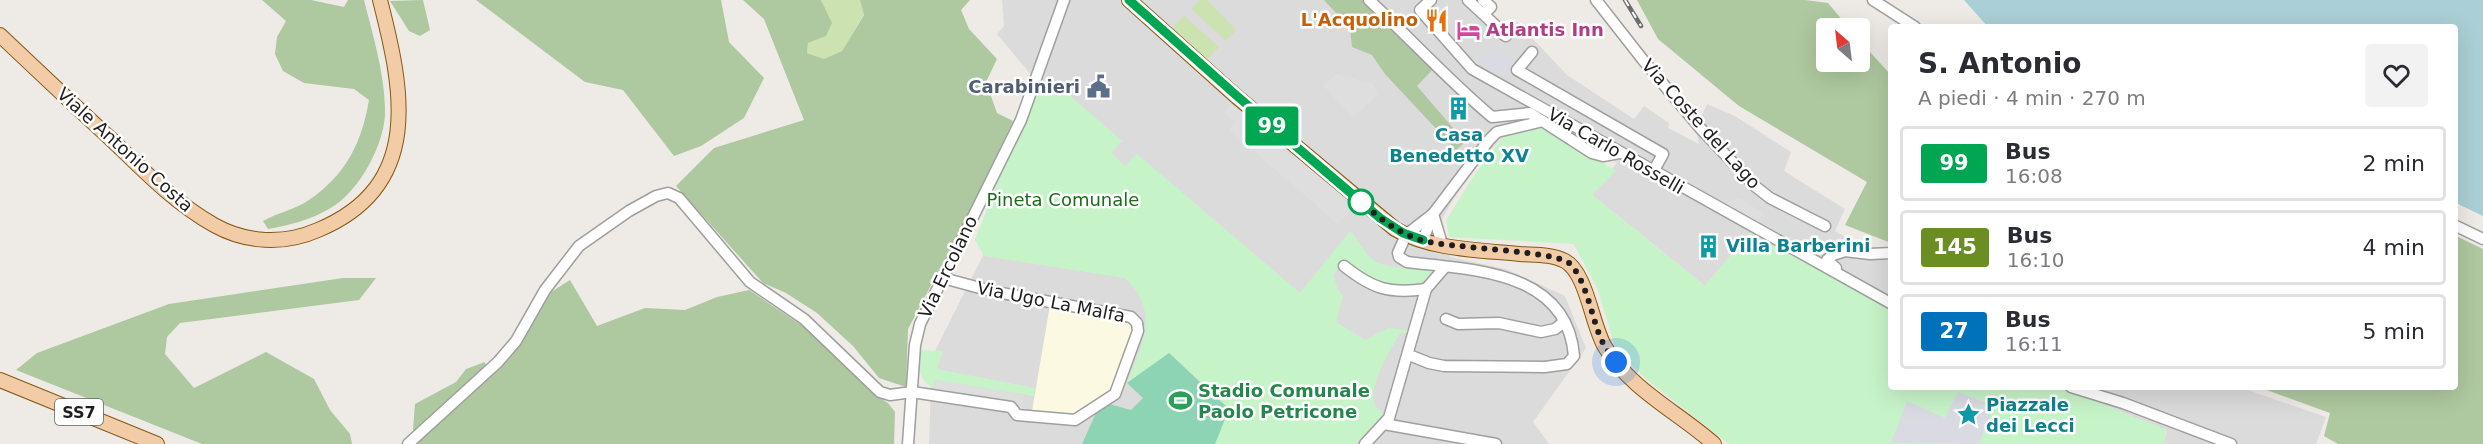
<!DOCTYPE html>
<html lang="it">
<meta charset="utf-8">
<style>
body{margin:0;font-family:"DejaVu Sans",sans-serif;background:#f2f2f3;color:#2b2b33;height:100vh;display:flex;flex-direction:column;font-size:22px;white-space:nowrap}
*{box-sizing:border-box;margin:0}
p{font-size:20px;color:#7c7c81}
.icon{flex:none;width:33px;height:33px;fill:none;stroke:currentColor;stroke-width:2;stroke-linecap:round;stroke-linejoin:round}
.map{position:relative;flex:1;overflow:hidden}
.panel{position:absolute;left:1888px;top:24px;width:570px;height:366px;display:flex;flex-direction:column;background:#fff;border-radius:6px;box-shadow:0 6px 24px #0002}
.panel>*{flex:none}
.badge{padding:0 12px;border-radius:4px;font-size:21px;line-height:39px}
.needle{width:39px;rotate:332deg}
.tools{position:absolute;left:1816px;top:18px;display:grid;gap:12px}
.tools a{display:grid;place-items:center;width:54px;height:54px;border-radius:6px;background:#fff;box-shadow:0 6px 24px #0002;font-size:30px}
.you{position:absolute;width:30px;height:30px;margin:-15px;border:4px solid #fff;border-radius:50%;background:#1a73e8;box-shadow:0 0 0 9px #1a73e833}
.map>.badge{position:absolute;translate:-50% -50%;box-shadow:0 0 0 3px #fff}
.round{display:grid;place-items:center;flex:none;width:63px;height:63px;border-radius:6px;background:#f2f2f3}
.headline{display:flex;align-items:center;justify-content:space-between;height:102px;padding:0 30px}
h1{font-size:28px;font-weight:600;line-height:45px}
ul{padding:0;list-style:none}
li{display:flex;align-items:center;gap:18px;height:75px;margin:0 12px 9px;padding:0 18px;border:3px solid #e1e1e2;border-radius:6px}
li div{flex:1}
li b{display:block;font-size:22px}
li em{font-style:normal}
li .badge{min-width:66px;font-weight:700;text-align:center}
.map>svg:first-child{display:block}
.residential{fill:#dcdbdb}
.education{fill:#fbf9e1}
.grass{fill:#cce2b1}
.forest{fill:#aec89f}
.park{fill:#c7f3c8}
.pitch{fill:#8cd4b3}
.parking{fill:#dedede}
.plaza{fill:#dadae3}
.water{fill:#abcfd6}
.lines{fill:none;stroke-linecap:round;stroke-linejoin:round}
.minor-casing{stroke:#9f9f9f;stroke-width:13}
.major-casing{stroke:#865812;stroke-width:16}
.minor{stroke:#fff;stroke-width:10}
.major{stroke:#f1cca7;stroke-width:14}
.rail-casing{stroke:#6c6c6c;stroke-width:4.5}
.rail{stroke:#fff;stroke-width:2;stroke-dasharray:7;stroke-linecap:butt}
.line-casing{stroke:#fff;stroke-width:14}
.line{stroke:#00a651;stroke-width:9}
.walk{stroke:#1e1e1e;stroke-width:6;stroke-dasharray:0 10.8}
.stop-dot{fill:#fff;stroke:#00a651;stroke-width:3}
.labels{text-anchor:middle;stroke-width:5;stroke-linejoin:round;paint-order:stroke}
.shield{fill:#fff;stroke:#626262;stroke-width:1.5}
.shield-label{font-size:16px;font-weight:bold;fill:#1e1e1e}
.food-label{font-size:18px;font-weight:bold;fill:#c56008;stroke:#fff;text-anchor:end}
.hotel-label{font-size:18px;font-weight:bold;fill:#b23c85;stroke:#fff;text-anchor:start}
.service-label{font-size:18px;font-weight:bold;fill:#4e5e75;stroke:#fff;text-anchor:end}
.street-label{font-size:18px;fill:#1e1e1e;stroke:#fff}
.culture-label{font-size:18px;font-weight:bold;fill:#0d838f;stroke:#fff;text-anchor:start}
.park-label{font-size:18px;fill:#186f1a;stroke:#fff}
.leisure-label{font-size:18px;font-weight:bold;fill:#27864d;stroke:#fff;text-anchor:start}
</style>
<div class="map">
<svg width="2483" height="444" viewBox="0 0 2483 444">
<rect width="100%" height="100%" fill="#eeeae5"/>
<g class="residential">
<polygon points="1002,0 1477,0 1507,30 1516,21 1567,75 1634,119 1644,106 1669,123 1668,128 1699,144 1696,130 1707,104 1735,116 1791,152 1784,171 1845,209 1835,231 1886,260 1891,261 1891,311 1752,230 1705,286 1591,194 1617,163 1557,126 1545,127 1501,139 1469,172 1442,219 1450,257 1506,269 1565,296 1586,348 1533,422 1549,444 929,444 932,357 1034,154 1042,88 997,34 1004,26"/>
<polygon points="2061,387 2239,387 2326,417 2316,444 2163,444 2167,431"/>
</g>
<polygon class="education" points="1050,305 1062,310 1068,307 1127,318 1136,329 1112,391 1073,415 1032,411"/>
<g class="grass">
<polygon points="821,0 860,0 864,14 842,51 824,59 807,53 808,43 826,36 831,23"/>
<polygon points="1200,0 1207,0 1236,30 1226,41 1191,9"/>
<polygon points="1184,16 1219,47 1207,59 1171,29"/>
</g>
<g class="forest">
<path d="M262,0h49l33,7 4,-7h16c9,36 20,71 21,108 2,33 -26,85 -56,101 -19,11 -39,16 -61,20l-5,-8c14,-8 33,-12 46,-21 37,-25 53,-58 60,-100l-15,-11 -50,-6 -21,-12 -8,-17 2,-17 9,-16z"/>
<polygon points="423,0 430,30 420,36 409,31 390,1"/>
<polygon points="476,0 721,0 729,42 764,78 744,118 701,146 674,156 623,90 585,82"/>
<polygon points="743,0 821,0 832,23 826,36 808,43 807,53 824,59 842,51 864,15 860,0 970,0 961,10 969,29 997,59 986,82 997,113 1013,121 972,207 908,329 906,387 879,378 853,346 817,313 786,293 763,283 676,186 714,148 804,120 764,19"/>
<polygon points="1324,0 1362,0 1434,68 1417,86 1465,142 1456,150 1385,74 1372,55 1352,47 1350,28"/>
<polygon points="1637,0 1805,0 1828,3 1849,28 1827,28 1827,62 1860,62 1860,41 1891,75 1891,243 1845,225 1867,182 1739,106 1658,39"/>
<polygon points="2456,236 2483,249 2483,444 2338,444 2324,436 2330,413 2258,387 2456,387"/>
<polygon points="343,278 376,278 359,300 180,323 167,337 165,354 194,388 266,352 314,379 330,410 350,434 352,444 202,444 16,370 37,353 169,304"/>
<polygon points="570,280 597,326 645,308 685,310 717,297 749,290 822,339 872,393 888,403 895,412 894,444 412,444 509,359 551,292"/>
<polygon points="485,362 486,368 419,430 413,430 415,404 456,382 466,369"/>
</g>
<g class="park">
<path d="M1048,79h3l71,62 -11,12 14,13 12,-12 163,139 50,-62c8,8 12,18 20,26 13,14 39,9 59,11l2,3v5c-29,23 -61,4 -85,-16l-9,9 -4,7 5,14 5,6 -7,26 29,18 23,-12 21,2 -1,3h-8c-9,16 -43,69 -17,79l-2,4 -25,28h-141l14,-35 -60,-56 -42,30c15,-39 34,-71 -2,-105l-141,-22 -9,-16 22,-57 47,-103z"/>
<polygon points="1543,125 1616,171 1592,195 1705,286 1752,230 1891,311 1892,387 2061,387 2167,430 2163,444 1729,444 1646,379 1625,358 1615,346 1598,290 1574,244 1449,237 1446,221 1474,175 1505,135"/>
<path d="M921,350l22,1 -6,18 98,19 -1,8 -98,-16 -2,8c-18,-9 -15,-22 -13,-38z"/>
</g>
<polygon class="pitch" points="1169,353 1229,409 1215,444 1082,444 1096,413 1109,404 1131,410 1143,398 1127,383"/>
<g class="parking">
<polygon points="1336,74 1373,84 1379,94 1353,117 1323,86"/>
<polygon points="1233,102 1293,159 1296,156 1354,206 1338,224 1229,130 1235,122 1224,113"/>
<polygon points="1739,198 1764,213 1754,228 1749,231 1718,212 1724,204"/>
<polygon points="935,380 1024,395 1021,412 932,397"/>
</g>
<g class="plaza">
<polygon points="1494,48 1517,65 1509,76 1485,65 1484,68 1478,65 1474,68"/>
<polygon points="1958,392 1994,406 1979,444 1891,443 1907,401 1945,418"/>
</g>
<polygon class="water" points="1964,0 2483,0 2483,216 2456,203 2456,27 1988,27"/>
<g class="lines">
<defs>
<g id="minor">
<path d="M1369,0c42,39 80,81 123,117l38,-4 62,40 11,3 16,-3"/>
<polyline points="1431,0 1420,10 1472,69 1892,304"/>
<polyline points="1468,0 1496,26"/>
<polyline points="1483,0 1491,7 1484,14"/>
<polyline points="1596,0 1643,60 1701,129 1756,187 1770,198 1825,226"/>
<polyline points="1873,0 1915,27"/>
<polyline points="1503,34 1506,36"/>
<polyline points="1532,52 1517,70 1663,154 1653,172"/>
<polyline points="1433,214 1442,244"/>
<polyline points="2456,226 2483,239"/>
<polyline points="1423,240 1433,214 1489,140 1497,132 1543,121"/>
<path d="M1344,266c29,23 45,28 82,23"/>
<polyline points="1836,268 1827,260 1833,255 1845,251 1870,254 1892,253"/>
<polyline points="1446,319 1458,324 1499,323 1541,332 1555,329 1564,322"/>
<path d="M1409,355l20,8 15,3 101,1 22,-3 7,-8c-7,-86 -102,-86 -167,-94l-8,-5 -1,-4 8,-18 27,-21"/>
<polyline points="2071,387 2123,403 2231,444"/>
<polyline points="1384,424 1496,444"/>
<polyline points="408,444 498,362 516,341 545,290 579,246 629,211 656,196 668,193 679,198 750,282 804,319 880,392 890,395 912,392 1011,407 1017,415 1075,420 1115,394 1138,331 1137,323 1131,317 991,291 943,278"/>
<polyline points="908,444 915,345 920,324 1021,120 1064,0"/>
<polyline points="1365,444 1389,418 1426,289 1445,267"/>
</g>
<g id="major">
<path d="M1129,0l108,97 158,132c36,21 85,21 125,25 15,1 32,0 45,7 22,12 27,65 40,86 26,43 73,65 109,97"/>
<path d="M0,35c38,36 75,71 113,106 31,30 62,62 101,84 32,18 70,20 104,5 106,-44 85,-140 62,-230"/>
<polyline points="0,380 157,444"/>
</g>
</defs>
<use href="#minor" class="minor-casing"/>
<use href="#major" class="major-casing"/>
<use href="#minor" class="minor"/>
<use href="#major" class="major"/>
<defs>
<polyline id="rail" points="1625,0 1641,26"/>
</defs>
<use href="#rail" class="rail-casing"/>
<use href="#rail" class="rail"/>
</g>
<g class="lines">
<defs>
<polyline id="line" points="1129,0 1237,96 1380,218 1403,233 1423,240"/>
</defs>
<use href="#line" class="line-casing"/>
<use href="#line" class="line"/>
<path class="walk" d="M1361,202l-6,-5c21,18 41,36 69,44 28,7 130,10 145,22 17,15 23,56 32,76 4,9 9,16 15,23"/>
</g>
<defs>
<symbol id="restaurant-bare" viewBox="-9 -9 18 18"><path d="M-5-6h1v4h1v-4h1v4h1v-4h1v5L-1.5 .5V6h-2V.5L-5-1ZM5-6V6H3V1.5H1.5Q1.5-4 5-6Z" fill="#e8710a" stroke="#fff" stroke-width="2.5" paint-order="stroke"/></symbol>
<symbol id="hotel-bare" viewBox="-9 -9 18 18"><path d="M-6-4.5h1.5V1H6V5H4.5V3h-9V5H-6ZM-4 0a1.8 1.8 0 1 1 3.6 0ZM.5 0V-2.5h3Q6-2.5 6 0Z" fill="#d1479c" stroke="#fff" stroke-width="2.5" paint-order="stroke"/></symbol>
<symbol id="civic-bare" viewBox="-9 -9 18 18"><path d="M-.6-6.5H3V-4.5H.6V-3L4-1V1h2V6H-6V1h2V-1L-.6-3ZM-1.2 2.5V6h2.4V2.5Z" fill="#5c6f8a" stroke="#fff" stroke-width="2.5" paint-order="stroke"/></symbol>
<symbol id="building-bare" viewBox="-9 -9 18 18"><path d="M-4-6H4V6H1V3H-1V6H-4ZM-2.5-4.3h1.7v1.8h-1.7ZM.8-4.3h1.7v1.8H.8ZM-2.5-1h1.7V.8h-1.7ZM.8-1h1.7V.8H.8Z" fill="#0f9aa8" stroke="#fff" stroke-width="2.5" paint-order="stroke"/></symbol>
<symbol id="stadium-bare" viewBox="-9 -9 18 18"><path d="M0-5a6.5 5 0 1 0 0 10a6.5 5 0 1 0 0-10ZM-3.5-1.8h7v3.6h-7Z" fill="#2e9e5b" stroke="#fff" stroke-width="2.5" paint-order="stroke"/></symbol>
<symbol id="sight-bare" viewBox="-9 -9 18 18"><path d="M0-6L1.8-2.2L6-1.7L2.9 1.2L3.7 5.4L0 3.3L-3.7 5.4L-2.9 1.2L-6-1.7L-1.8-2.2Z" fill="#0f9aa8" stroke="#fff" stroke-width="2.5" paint-order="stroke"/></symbol>
</defs>
<g fill-rule="evenodd">
<use href="#restaurant-bare" x="1420" y="4" width="33" height="33"/>
<use href="#hotel-bare" x="1452" y="14" width="33" height="33"/>
<use href="#civic-bare" x="1082" y="70" width="33" height="33"/>
<use href="#building-bare" x="1442" y="92" width="33" height="33"/>
<use href="#building-bare" x="1692" y="230" width="33" height="33"/>
<use href="#stadium-bare" x="1164" y="384" width="33" height="33"/>
<use href="#sight-bare" x="1952" y="398" width="33" height="33"/>
</g>
<circle class="stop-dot" cx="1361" cy="202" r="12"/>
<g class="labels">
<rect class="shield" x="55" y="399" width="48" height="26" rx="4.5"/>
<g class="shield-label">
<text x="79" y="418">SS7</text>
</g>
<g class="food-label">
<text x="1418" y="26">L'Acquolino</text>
</g>
<g class="hotel-label">
<text x="1486" y="36">Atlantis Inn</text>
</g>
<g class="service-label">
<text x="1080" y="93">Carabinieri</text>
</g>
<g class="street-label">
<text transform="translate(1701 124) rotate(48)" y="6">Via Coste del Lago</text>
<text transform="translate(125 150) rotate(42)" y="6">Viale Antonio Costa</text>
<text transform="translate(1616 151) rotate(30)" y="6">Via Carlo Rosselli</text>
<text transform="translate(948 267) rotate(-64)" y="6">Via Ercolano</text>
<text transform="translate(1051 302) rotate(11)" y="6">Via Ugo La Malfa</text>
</g>
<g class="culture-label">
<text x="1459" y="141" text-anchor="middle">Casa<tspan x="1459" dy="21">Benedetto XV</tspan></text>
<text x="1726" y="252">Villa Barberini</text>
<text x="1986" y="411">Piazzale<tspan x="1986" dy="21">dei Lecci</tspan></text>
</g>
<g class="park-label">
<text x="1063" y="206">Pineta Comunale</text>
</g>
<g class="leisure-label">
<text x="1198" y="397">Stadio Comunale<tspan x="1198" dy="21">Paolo Petricone</tspan></text>
</g>
</g>
</svg>
<div class="tools">
<a><svg class="needle" viewBox="-14 -14 28 28"><path d="M0-13l5 13h-10z" fill="#e53935"/><path d="M0 13l5-13h-10z" fill="#7c7c81"/></svg></a>
</div>
<div class="you" style="left:1616px;top:362px"></div>
<b class="badge" style="left:1272px;top:126px;background:#00a651;color:#fff">99</b>
<section class="panel">
<div class="headline"><div><h1>S. Antonio</h1><p>A piedi · 4 min · 270 m</p></div><a class="round"><svg class="icon" aria-label="heart" viewBox="0 0 24 24"><path d="M12 20l-8-8c-3-5 5-10 8-4 3-6 11-1 8 4z"/></svg></a></div>
<ul>
<li><span class="badge" style="background:#00a651;color:#fff">99</span><div><b>Bus</b><p>16:08</p></div><em>2 min</em></li>
<li><span class="badge" style="background:#6b8e23;color:#fff">145</span><div><b>Bus</b><p>16:10</p></div><em>4 min</em></li>
<li><span class="badge" style="background:#0072bc;color:#fff">27</span><div><b>Bus</b><p>16:11</p></div><em>5 min</em></li>
</ul>
</section>
</div>
